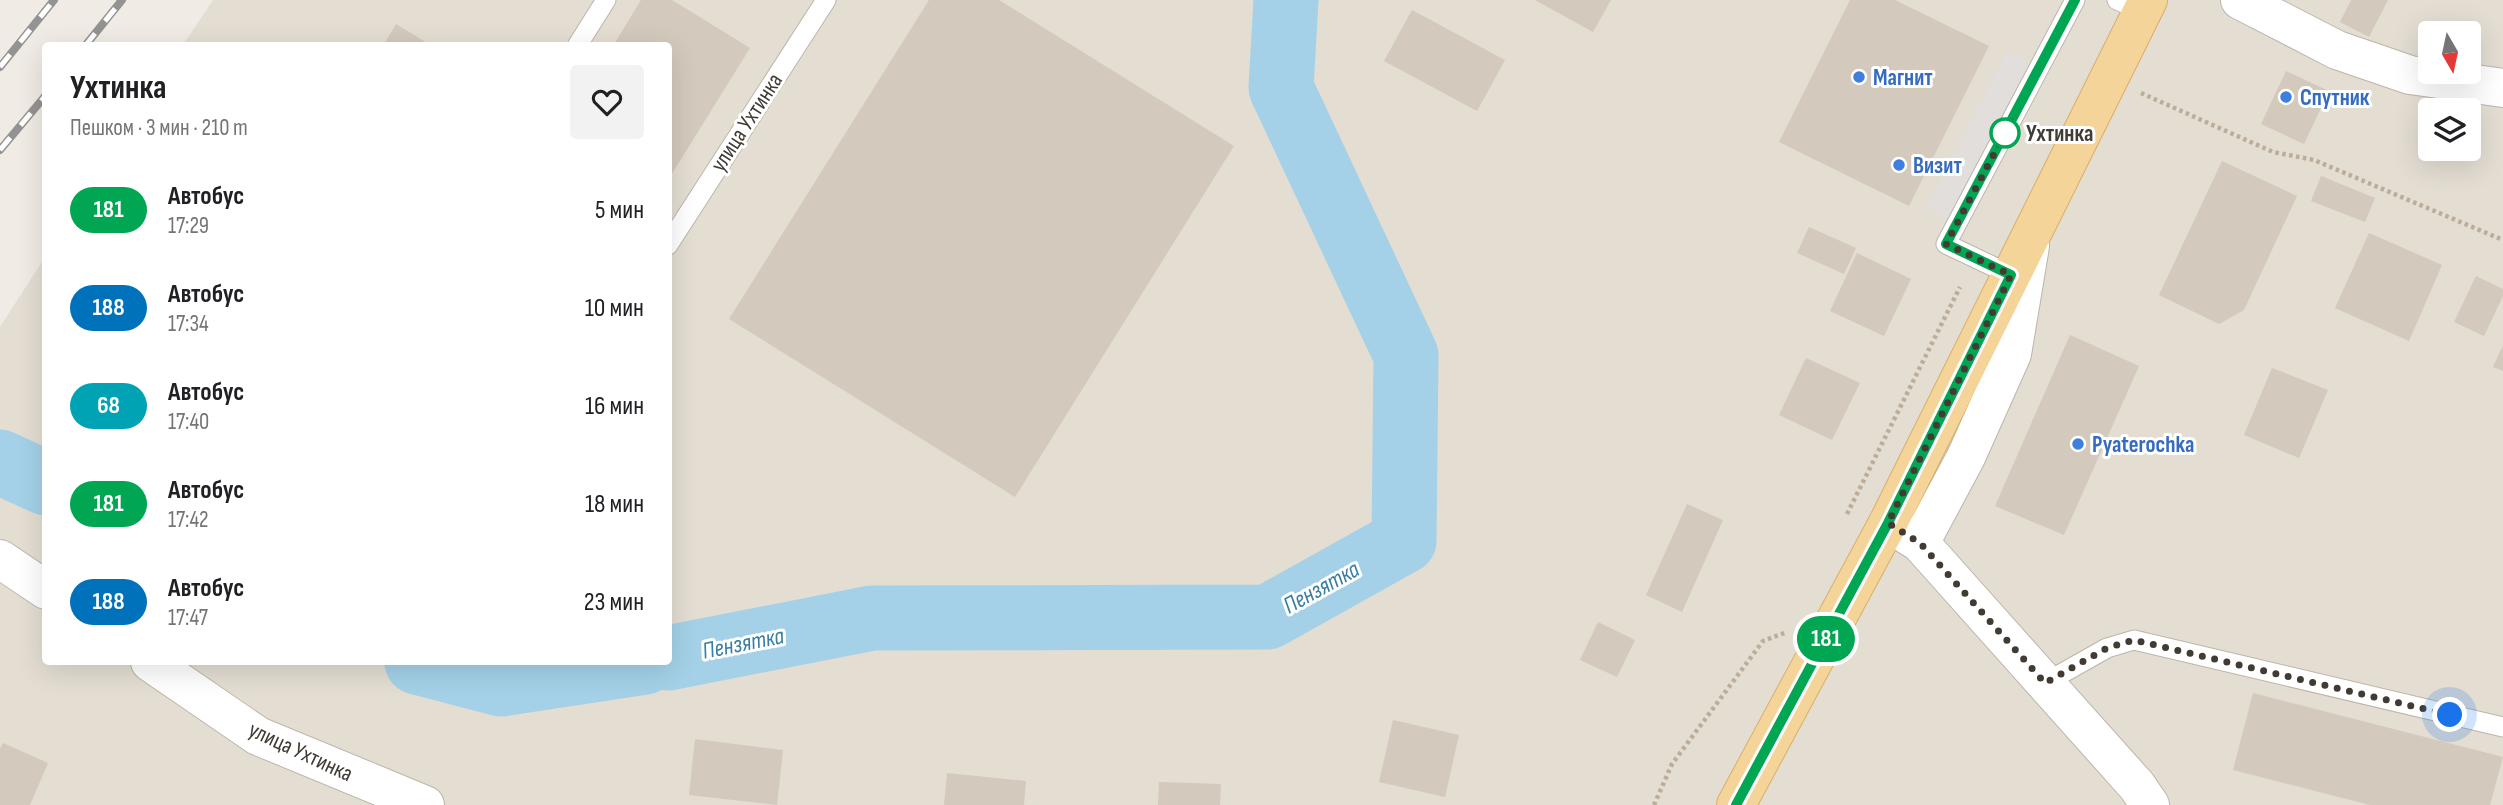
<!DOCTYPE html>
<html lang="ru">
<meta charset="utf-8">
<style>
body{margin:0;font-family:"Sofia Sans Condensed",sans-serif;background:#f2f2f2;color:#202124;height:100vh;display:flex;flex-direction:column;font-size:26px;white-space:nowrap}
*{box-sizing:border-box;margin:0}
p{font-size:23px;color:#757577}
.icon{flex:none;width:38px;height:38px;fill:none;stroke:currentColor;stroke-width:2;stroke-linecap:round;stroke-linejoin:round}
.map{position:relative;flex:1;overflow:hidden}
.side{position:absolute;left:42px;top:42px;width:630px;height:623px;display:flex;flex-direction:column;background:#fff;border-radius:7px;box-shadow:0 7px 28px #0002}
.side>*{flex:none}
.badge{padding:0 14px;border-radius:23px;font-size:24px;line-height:46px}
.needle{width:46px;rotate:171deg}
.tools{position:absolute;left:2418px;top:21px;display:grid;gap:14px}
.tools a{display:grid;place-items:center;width:63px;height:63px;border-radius:7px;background:#fff;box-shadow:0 7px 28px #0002;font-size:35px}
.you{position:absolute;width:35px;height:35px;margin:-18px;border:5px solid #fff;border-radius:50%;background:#1a73e8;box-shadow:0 0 0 10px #1a73e833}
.map>.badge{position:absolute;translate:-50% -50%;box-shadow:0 0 0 4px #fff}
.round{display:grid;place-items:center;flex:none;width:74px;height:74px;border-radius:7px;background:#f2f2f2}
.headline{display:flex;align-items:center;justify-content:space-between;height:119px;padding:0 28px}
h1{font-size:33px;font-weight:700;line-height:52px}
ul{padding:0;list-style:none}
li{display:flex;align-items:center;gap:21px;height:98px;padding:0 28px}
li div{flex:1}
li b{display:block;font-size:26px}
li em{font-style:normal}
li .badge{min-width:77px;font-weight:700;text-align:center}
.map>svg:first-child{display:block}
.residential{fill:#e3ddd2;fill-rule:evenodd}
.parking{fill:#e1dedc}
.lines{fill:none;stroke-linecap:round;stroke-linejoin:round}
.river{stroke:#a4d1e8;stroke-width:65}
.building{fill:#d3c9bd}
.service-casing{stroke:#bdb5aa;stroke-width:21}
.minor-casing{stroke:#bdb5aa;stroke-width:40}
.tertiary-casing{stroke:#bdb5aa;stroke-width:40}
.primary-casing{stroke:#d7af6a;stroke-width:40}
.path{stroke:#bbad9a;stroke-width:4.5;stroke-dasharray:3.5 3.5;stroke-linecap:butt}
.service{stroke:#fff;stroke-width:19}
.minor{stroke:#fff;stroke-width:38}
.tertiary{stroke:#fff;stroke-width:38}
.primary{stroke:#f4d498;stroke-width:38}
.rail-casing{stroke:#939393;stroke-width:8}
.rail{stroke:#fff;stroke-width:5;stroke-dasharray:16;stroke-linecap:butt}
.line-casing{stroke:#fff;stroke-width:16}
.line{stroke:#00a651;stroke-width:10}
.walk{stroke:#413b34;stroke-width:7;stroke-dasharray:0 12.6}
.shop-dot{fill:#3f7fe0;stroke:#fff;stroke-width:2.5}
.stop-dot{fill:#fff;stroke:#00a651;stroke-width:3.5}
.labels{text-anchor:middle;stroke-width:6;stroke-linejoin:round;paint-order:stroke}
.shop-label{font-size:23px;font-weight:bold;fill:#366cbe;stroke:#fff;text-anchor:start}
.street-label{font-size:23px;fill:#413b34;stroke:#fff}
.stop-label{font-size:23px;font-weight:bold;fill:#413b34;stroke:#fff;text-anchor:start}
.water-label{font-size:24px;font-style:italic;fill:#387da2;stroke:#fff}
</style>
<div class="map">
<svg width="2503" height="805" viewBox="0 0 2503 805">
<rect width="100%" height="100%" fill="#f0ebe4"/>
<path class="residential" d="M213,0h2290v805h-2503v-478l45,-70 1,405h622v-616l-485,-1zM2431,33h38v39h-38zM2431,110h38v39h-38z"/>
<polygon class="parking" points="2007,51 2032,64 1951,221 1926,208"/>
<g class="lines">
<g class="river">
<polyline points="0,462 46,483"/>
<polyline points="668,658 872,618 1268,617 1404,541 1406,355 1281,88 1286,0"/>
<polyline points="417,662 501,684 645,662"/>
</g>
</g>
<g class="building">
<polygon points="641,0 672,0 750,48 668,180 668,46 613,46"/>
<polygon points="929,0 999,0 1234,146 1015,497 729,319"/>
<polygon points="1535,0 1611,0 1593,32"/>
<polygon points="1850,0 1895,0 1989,46 1909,206 1779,142"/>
<polygon points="2351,0 2388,0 2369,37 2340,22"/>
<polygon points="1412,10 1505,60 1477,111 1384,61"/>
<polygon points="396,24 432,46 383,46"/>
<polygon points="2286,71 2329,91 2304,144 2261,124"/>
<polygon points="2222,161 2297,196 2244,310 2219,324 2159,295"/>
<polygon points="2321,176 2375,198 2365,222 2311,201"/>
<polygon points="1809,227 1856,248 1844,274 1797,253"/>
<polygon points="2369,233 2442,265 2409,341 2335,308"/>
<polygon points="1857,253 1911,279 1884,336 1830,311"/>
<polygon points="2476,276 2503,289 2503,296 2484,336 2454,322"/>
<polygon points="2070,335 2139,366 2064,535 1995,506"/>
<polygon points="2503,345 2503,371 2493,367"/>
<polygon points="1806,358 1860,383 1832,440 1779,415"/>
<polygon points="2272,368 2328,390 2299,458 2244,435"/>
<polygon points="1687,504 1723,520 1682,612 1646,595"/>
<polygon points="1598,622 1635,640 1617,677 1580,660"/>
<polygon points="2253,693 2503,757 2490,805 2370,805 2233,770"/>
<polygon points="1393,720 1459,735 1445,797 1379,782"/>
<polygon points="695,739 783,750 777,805 689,795"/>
<polygon points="3,743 48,763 30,805 0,805 0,749"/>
<polygon points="947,773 1026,781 1024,805 944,805"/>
<polygon points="1159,782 1221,784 1220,805 1158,805"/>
</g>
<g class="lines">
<defs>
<g id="service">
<polyline points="2117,0 2142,11"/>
<polyline points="577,46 606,0"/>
<polyline points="668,245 826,0"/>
<polyline points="2011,275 1946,244 2075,0"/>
<polyline points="2045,683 2107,648 2134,640 2503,727"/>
</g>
<g id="minor">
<polyline points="2240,0 2337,50 2410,75 2503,88"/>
<polyline points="1920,543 1966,457 2012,354 2030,246"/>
<polyline points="0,559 46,590"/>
<polyline points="150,662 258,736 425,805"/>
</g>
<polyline id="tertiary" points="1888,523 1920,543 2137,786 2150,805"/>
<polyline id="primary" points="1736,805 1888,523 2148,0"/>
</defs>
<use href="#service" class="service-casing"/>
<use href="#minor" class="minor-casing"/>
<use href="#tertiary" class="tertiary-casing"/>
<use href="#primary" class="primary-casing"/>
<g class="path">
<polyline points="2141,93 2273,152 2314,160 2503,240"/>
<polyline points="1847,514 1960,287"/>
<polyline points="1654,805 1672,764 1763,641 1787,632"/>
</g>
<use href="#service" class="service"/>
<use href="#minor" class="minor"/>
<use href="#tertiary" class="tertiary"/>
<use href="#primary" class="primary"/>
<defs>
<g id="rail">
<polyline points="85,46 122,0"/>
<polyline points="0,67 54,0"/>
<polyline points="0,150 46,95"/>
</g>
</defs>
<use href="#rail" class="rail-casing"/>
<use href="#rail" class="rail"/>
</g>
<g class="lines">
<defs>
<polyline id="line" points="1736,805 1888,523 2011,275 1946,244 2075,0"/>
</defs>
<use href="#line" class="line-casing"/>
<use href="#line" class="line"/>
<polyline class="walk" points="2005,133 2011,122 1946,244 2011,275 1888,523 1920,543 2045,683 2107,648 2134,640 2450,715"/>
</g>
<g class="shop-dot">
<circle cx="1859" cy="77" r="7"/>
<circle cx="2286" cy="97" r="7"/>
<circle cx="1899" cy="165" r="7"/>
<circle cx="2078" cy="444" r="7"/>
</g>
<circle class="stop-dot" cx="2005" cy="133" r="14"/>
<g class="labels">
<g class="shop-label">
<text x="1873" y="85">Магнит</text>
<text x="2300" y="105">Спутник</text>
<text x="1913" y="173">Визит</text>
<text x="2092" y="452">Pyaterochka</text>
</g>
<g class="street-label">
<text transform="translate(746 122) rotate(-57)" y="8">улица Ухтинка</text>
<text transform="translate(301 751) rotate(25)" y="8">улица Ухтинка</text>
</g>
<g class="stop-label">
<text x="2026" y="141">Ухтинка</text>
</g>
<g class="water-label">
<text transform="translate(1321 587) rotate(-29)" y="8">Пензятка</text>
<text transform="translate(743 643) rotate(-11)" y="8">Пензятка</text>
</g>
</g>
</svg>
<div class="tools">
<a><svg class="needle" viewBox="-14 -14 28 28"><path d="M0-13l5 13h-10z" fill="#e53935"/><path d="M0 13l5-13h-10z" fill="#757577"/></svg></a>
<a><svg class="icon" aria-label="layers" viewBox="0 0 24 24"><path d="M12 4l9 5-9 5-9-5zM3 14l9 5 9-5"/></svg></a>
</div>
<div class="you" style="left:2450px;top:715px"></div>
<b class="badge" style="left:1826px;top:639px;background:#00a651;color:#fff">181</b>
<section class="side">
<div class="headline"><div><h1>Ухтинка</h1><p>Пешком · 3 мин · 210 m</p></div><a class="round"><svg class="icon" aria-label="heart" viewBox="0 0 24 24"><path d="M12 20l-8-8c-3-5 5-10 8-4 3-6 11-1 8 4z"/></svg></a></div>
<ul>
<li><span class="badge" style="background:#00a651;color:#fff">181</span><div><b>Автобус</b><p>17:29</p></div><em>5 мин</em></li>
<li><span class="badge" style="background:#0072bc;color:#fff">188</span><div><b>Автобус</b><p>17:34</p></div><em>10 мин</em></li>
<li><span class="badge" style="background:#00a3b4;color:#fff">68</span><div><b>Автобус</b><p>17:40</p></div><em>16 мин</em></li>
<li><span class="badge" style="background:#00a651;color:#fff">181</span><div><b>Автобус</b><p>17:42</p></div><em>18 мин</em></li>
<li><span class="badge" style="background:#0072bc;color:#fff">188</span><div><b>Автобус</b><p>17:47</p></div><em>23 мин</em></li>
</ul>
</section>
</div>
